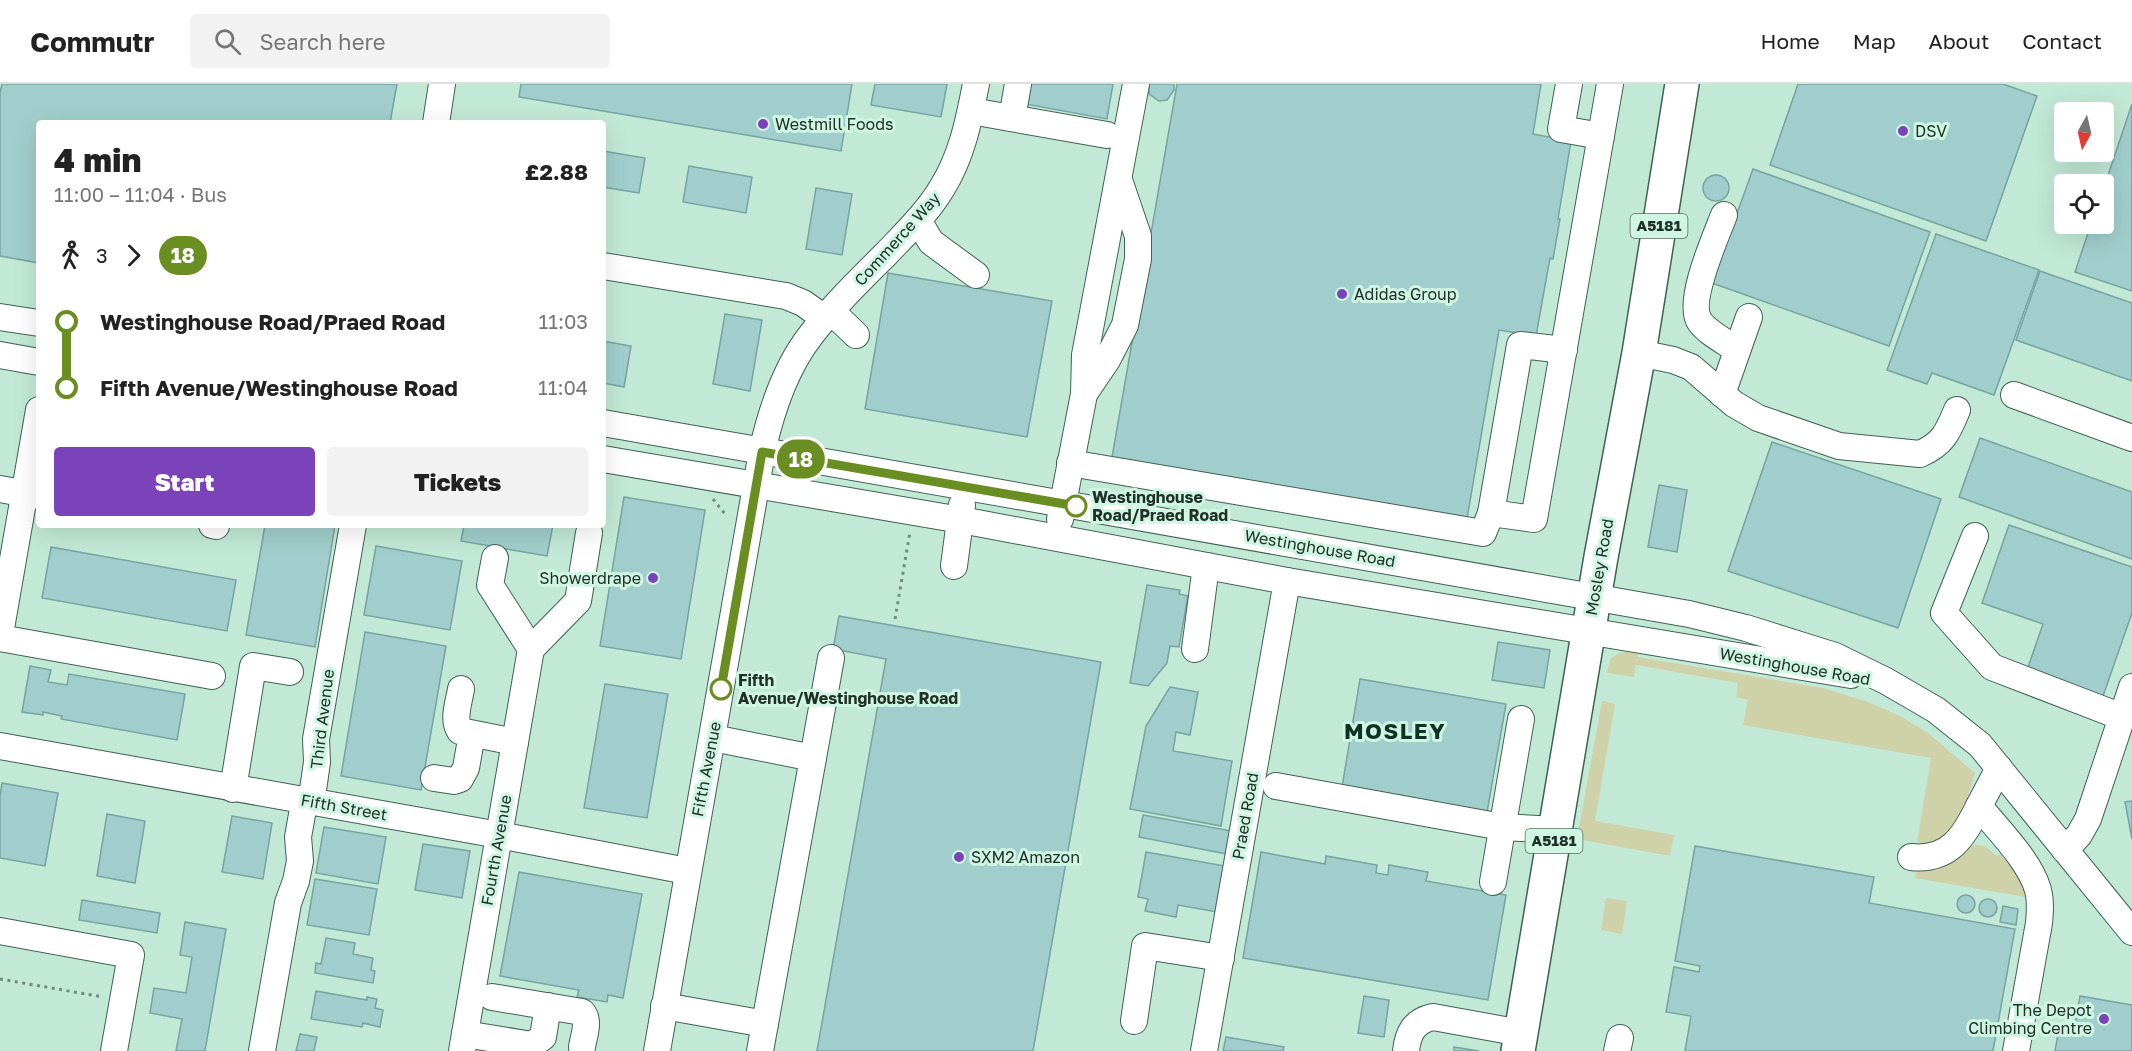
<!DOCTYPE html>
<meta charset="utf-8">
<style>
body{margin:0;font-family:"Golos Text",sans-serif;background:#f2f2f2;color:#222;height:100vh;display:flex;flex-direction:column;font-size:22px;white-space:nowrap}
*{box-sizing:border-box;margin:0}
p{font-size:20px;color:#767676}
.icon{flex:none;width:33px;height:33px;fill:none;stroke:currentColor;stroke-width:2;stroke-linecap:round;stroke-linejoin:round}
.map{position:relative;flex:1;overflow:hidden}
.drawer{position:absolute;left:36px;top:36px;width:570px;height:408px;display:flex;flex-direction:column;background:#fff;border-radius:6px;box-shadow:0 6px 24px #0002}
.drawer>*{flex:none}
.badge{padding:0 12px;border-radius:20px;font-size:21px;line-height:39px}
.needle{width:39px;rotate:188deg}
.fabs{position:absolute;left:2054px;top:18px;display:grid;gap:12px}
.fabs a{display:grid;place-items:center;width:60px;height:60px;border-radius:6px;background:#fff;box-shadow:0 6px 24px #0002;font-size:30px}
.map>.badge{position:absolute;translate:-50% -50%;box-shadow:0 0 0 3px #fff}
.legs{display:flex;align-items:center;gap:9px;height:66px;padding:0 18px;font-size:20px}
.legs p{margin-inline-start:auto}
.summary{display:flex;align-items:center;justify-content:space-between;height:102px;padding:0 18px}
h1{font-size:33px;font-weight:800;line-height:45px}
.primary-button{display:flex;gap:12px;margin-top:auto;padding:12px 18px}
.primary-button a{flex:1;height:69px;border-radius:6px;background:#7a43ba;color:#fff;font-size:24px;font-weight:800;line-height:69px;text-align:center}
.primary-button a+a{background:#f2f2f2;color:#222}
ul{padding:0 18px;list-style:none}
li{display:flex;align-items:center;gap:21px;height:66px;font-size:22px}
li i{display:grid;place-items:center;width:9px;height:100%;margin:0 8px;background:currentColor}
li i::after{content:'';width:15px;height:15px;margin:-8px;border:4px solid;border-radius:50%;background:#fff}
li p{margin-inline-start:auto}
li:first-child i{background:linear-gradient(#0000 50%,currentColor 0)}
li:last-child i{background:linear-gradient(currentColor 50%,#0000 0)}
header{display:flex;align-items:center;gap:36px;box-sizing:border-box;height:84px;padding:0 30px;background:#fff;border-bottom:2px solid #e0e0e0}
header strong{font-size:28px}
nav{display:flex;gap:33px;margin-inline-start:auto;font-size:21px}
.search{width:420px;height:54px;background:#f2f2f2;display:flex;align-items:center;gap:15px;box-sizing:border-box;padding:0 21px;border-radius:6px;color:#767676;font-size:22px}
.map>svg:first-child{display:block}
.green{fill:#cfd1a9}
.building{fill:#a1cecc;stroke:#77a3a1;stroke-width:1.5}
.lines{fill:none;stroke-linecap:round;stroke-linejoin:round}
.minor-casing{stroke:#3f6252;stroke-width:28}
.major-casing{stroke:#3f6252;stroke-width:36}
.path{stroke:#718c7f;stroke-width:3;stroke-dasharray:3 4.5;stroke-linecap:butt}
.minor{stroke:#fff;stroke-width:26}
.major{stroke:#fff;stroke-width:33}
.line-1-casing{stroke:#fff;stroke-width:14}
.line-1{stroke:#6b8e23;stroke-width:9}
.poi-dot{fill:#7a43ba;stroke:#cff6e3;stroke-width:2}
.stop-1-dot{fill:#fff;stroke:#6b8e23;stroke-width:3}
.labels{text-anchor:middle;stroke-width:6;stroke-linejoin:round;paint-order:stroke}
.shield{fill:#cff6e3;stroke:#556b61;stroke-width:1.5}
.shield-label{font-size:15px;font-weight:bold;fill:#213029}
.poi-label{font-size:16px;fill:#213029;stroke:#cff6e3;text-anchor:start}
.street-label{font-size:16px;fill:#213029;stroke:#cff6e3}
.stop-label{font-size:16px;font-weight:bold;fill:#213029;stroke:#cff6e3;text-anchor:start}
.district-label{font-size:22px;font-weight:bold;letter-spacing:1.5px;fill:#0f3224;stroke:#cff6e3}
</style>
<header>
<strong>Commutr</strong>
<div class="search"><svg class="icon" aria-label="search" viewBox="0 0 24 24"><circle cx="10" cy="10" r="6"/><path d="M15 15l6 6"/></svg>Search here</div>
<nav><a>Home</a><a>Map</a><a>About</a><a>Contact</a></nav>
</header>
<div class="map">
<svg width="2132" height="967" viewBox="0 0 2132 967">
<rect width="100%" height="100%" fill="#c2e9d6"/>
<g class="green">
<path d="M1627,568l11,2v3l185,31 45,14 32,14 28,17 47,40c-4,13 -15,52 -25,61 -8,7 -21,11 -30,15l1,-6 -4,-1 14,-84 -188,-33 5,-25 -12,-3 2,-14 -102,-18 -2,12 -27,-4 4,-15 9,-5z"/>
<polygon points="1602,617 1615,620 1595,737 1674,751 1670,772 1577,755"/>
<polygon points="1976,761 1985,762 1997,772 2000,770 2027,803 2031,814 1915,794 1917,785 1927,787 1966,763"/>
<polygon points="1606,814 1627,817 1622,850 1601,846"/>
</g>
<g class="building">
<polygon points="2,0 397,0 390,39 39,39 39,179 0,172 0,9"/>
<polygon points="521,0 852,0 841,67 519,13"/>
<polygon points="875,0 947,0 941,33 871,21"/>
<polygon points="1028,0 1113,0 1107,35 1025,20"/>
<polygon points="1149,0 1174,0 1174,6 1167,16 1159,17 1149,10"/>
<polygon points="1177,0 1541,0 1533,50 1571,57 1558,135 1560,135 1553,175 1550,174 1536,252 1499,246 1466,441 1111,379"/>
<polygon points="1798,0 2003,0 2037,12 1986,157 1770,81"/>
<polygon points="2132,20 2132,207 2075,188 2091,140 2103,140 2103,106"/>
<polygon points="603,67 645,74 639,109 603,103"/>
<polygon points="689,82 752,93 746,129 683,118"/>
<polygon points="1753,85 1930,148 1889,262 1712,199"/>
<circle cx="1716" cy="104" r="13"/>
<polygon points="816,104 852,110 842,171 806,165"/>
<polygon points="1936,150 2039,186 1994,311 1932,289 1927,300 1887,286"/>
<polygon points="2040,187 2132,219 2132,297 2016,256"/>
<polygon points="888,189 1052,217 1027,353 865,325"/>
<polygon points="725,230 762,236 750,307 713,300"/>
<polygon points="603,257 631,262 624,303 603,299"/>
<polygon points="1980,354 2132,408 2132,475 1959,413"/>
<polygon points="1772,358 1941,415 1898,544 1728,487"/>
<polygon points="1659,401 1687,406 1677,468 1648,463"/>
<polygon points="624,413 705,426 681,575 600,562"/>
<polygon points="265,441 335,441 315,563 246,551"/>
<polygon points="464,441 553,441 547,472 461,457"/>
<polygon points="2009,441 2132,483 2132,529 2103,612 2027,586 2043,540 1982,519"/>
<polygon points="376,462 462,477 450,546 364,531"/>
<polygon points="51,463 236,496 227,547 42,514"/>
<polygon points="1147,501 1180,506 1179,510 1188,512 1179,563 1170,562 1167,579 1148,602 1130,599"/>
<polygon points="839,532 1101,578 1033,967 817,967 886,575 833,565"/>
<polygon points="365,548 446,562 421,706 341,692"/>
<polygon points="1498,558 1550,566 1544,604 1492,596"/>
<polygon points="30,582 51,586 48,598 67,601 69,590 185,610 177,656 61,635 62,632 43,628 43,631 22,628"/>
<polygon points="1360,595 1506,620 1486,734 1341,709"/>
<polygon points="605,600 668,610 647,734 584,724"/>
<polygon points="1170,603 1198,608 1190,651 1176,648 1173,667 1232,677 1221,742 1130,725 1146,642"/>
<polygon points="2,699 58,709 45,782 0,774 0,712"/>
<polygon points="2132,717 2132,755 2125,718"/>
<polygon points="107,730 145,737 135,799 97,792"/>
<polygon points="1143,731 1232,747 1227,770 1139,753"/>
<polygon points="232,732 272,739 263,795 222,788"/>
<polygon points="324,743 386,753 378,800 316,789"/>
<polygon points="423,760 470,767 462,814 415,806"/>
<polygon points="1695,762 1874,793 1869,819 2015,845 1993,967 1685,967 1691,932 1666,928 1674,883 1699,888 1700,882 1675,877"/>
<polygon points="1146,768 1225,782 1217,828 1178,821 1176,833 1145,827 1148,815 1138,813"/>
<polygon points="1261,768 1325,780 1326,772 1377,781 1376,789 1388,791 1389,781 1428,788 1426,797 1506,811 1488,916 1243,874"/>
<polygon points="519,788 642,810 623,914 608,911 607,918 577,913 579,906 500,892"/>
<polygon points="315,795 377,805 369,851 307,841"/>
<circle cx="1966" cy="820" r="9"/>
<circle cx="1988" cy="824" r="9"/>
<polygon points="82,816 160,829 157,849 79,836"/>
<polygon points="2003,822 2018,825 2016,841 2000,838"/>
<polygon points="185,838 226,845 205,967 176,967 182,935 150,929 154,904 186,909 192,873 180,871"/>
<polygon points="326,854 355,859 353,870 373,874 371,886 375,887 373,899 315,889 316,879 321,880"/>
<polygon points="316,907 367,916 367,913 377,915 375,924 383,926 380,943 363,939 362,943 311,935"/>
<polygon points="1364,912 1389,916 1384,953 1358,949"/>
<polygon points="2080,912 2132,921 2132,967 2055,967 2058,950 2073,952"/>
<polygon points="300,950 317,953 314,967 296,967"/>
<polygon points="1226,953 1284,963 1283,967 1223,967"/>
<polygon points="1454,963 1479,967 1454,967"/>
</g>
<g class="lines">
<defs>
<g id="minor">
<polyline points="1569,0 1561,45 1601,52"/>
<polyline points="971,27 1107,51"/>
<polyline points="1012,34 1018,0"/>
<polyline points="436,39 442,0"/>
<path d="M1724,131c-8,21 -38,88 -24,107 8,11 26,20 37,28"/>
<polyline points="918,136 931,158 976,191"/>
<polyline points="603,182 786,212 803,219 824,234"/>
<polyline points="831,227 856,251"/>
<polyline points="0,233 39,239"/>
<path d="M1639,269l34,7 18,7 43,37 24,14 81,28 81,8c23,-10 28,-22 37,-44"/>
<polyline points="0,271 39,278"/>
<polyline points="1084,310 1107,276 1125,241 1138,175 1138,152 1119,96"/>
<polyline points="1722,310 1749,233"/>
<polyline points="2014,311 2132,354"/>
<polyline points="603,339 1689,530 1746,544 1835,572 1886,597 1936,626 1980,661 2132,848"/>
<polyline points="603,375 961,436 1287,497 1851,591"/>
<polyline points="1070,379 1483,449 1491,429 1534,435 1610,0"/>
<polyline points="0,405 39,412"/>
<polyline points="1491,429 1520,261 1564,266"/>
<polyline points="1060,435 1084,310 1085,271 1136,0"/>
<polyline points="212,441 216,442"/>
<polyline points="1975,452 1944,529 1992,583 2122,633"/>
<polyline points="495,474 490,501 531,565"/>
<polyline points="954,482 962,421"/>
<polyline points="0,550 39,326"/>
<polyline points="0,554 212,592"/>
<polyline points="531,565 578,517 589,449"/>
<polyline points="1195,565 1206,482"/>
<path d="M461,605c-2,13 -9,31 -1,42l55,11"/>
<polyline points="713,654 813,674 831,574"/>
<polyline points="0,662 499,751 687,787"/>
<path d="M1999,684l-20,38c19,24 51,55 59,84 3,11 2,22 1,33l-23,128"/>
<polyline points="434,694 454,697 460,695 466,684 472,650"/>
<polyline points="1276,702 1502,743 1556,746"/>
<polyline points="233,705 253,582 290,588"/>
<polyline points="2065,766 2079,751 2088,735 2132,603"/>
<path d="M1911,773c38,4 53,-20 68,-51"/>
<polyline points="1493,798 1521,635"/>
<polyline points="0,847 131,871 114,967"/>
<path d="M492,913l90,15c8,9 2,23 0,35"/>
<polyline points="664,922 765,940"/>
<polyline points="1134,937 1145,862 1221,874"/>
<polyline points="465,950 532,961 543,953 548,922"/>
<polyline points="262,967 288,819 296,797 300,777 298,753 303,725 313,706 317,678 316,655 353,441"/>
<polyline points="462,967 531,565"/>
<path d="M657,967l105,-599c9,-41 23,-84 49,-117 22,-29 49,-55 75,-81 20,-21 41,-41 56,-66 20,-32 27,-68 34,-104"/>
<polyline points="760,967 813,674"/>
<polyline points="1204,967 1287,497"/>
<path d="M1406,967c2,-18 8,-30 27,-34l88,16"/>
<polyline points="1617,967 1620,954"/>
</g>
<polyline id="major" points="1518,967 1601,473 1639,269 1682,0"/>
</defs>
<use href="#minor" class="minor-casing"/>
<use href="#major" class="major-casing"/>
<g class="path">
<polyline points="713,415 725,430"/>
<polyline points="895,535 910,448"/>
<polyline points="0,895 103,913"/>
</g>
<use href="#minor" class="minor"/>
<use href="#major" class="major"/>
</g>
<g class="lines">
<defs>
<polyline id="line-1" points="721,605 762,368 1076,422"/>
</defs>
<use href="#line-1" class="line-1-casing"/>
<use href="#line-1" class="line-1"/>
</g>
<g class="poi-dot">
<circle cx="763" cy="40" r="6"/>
<circle cx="1903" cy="47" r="6"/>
<circle cx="1342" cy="210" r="6"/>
<circle cx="653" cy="494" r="6"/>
<circle cx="959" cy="773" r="6"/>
<circle cx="2104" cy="935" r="6"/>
</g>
<g class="stop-1-dot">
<circle cx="1076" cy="422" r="10"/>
<circle cx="721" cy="605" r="10"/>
</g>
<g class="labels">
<g class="shield">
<rect x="1630.5" y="130" width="57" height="24" rx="4.5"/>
<rect x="1525.5" y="745" width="57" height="24" rx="4.5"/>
</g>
<g class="shield-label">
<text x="1659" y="147">A5181</text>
<text x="1554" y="762">A5181</text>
</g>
<g class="poi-label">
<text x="775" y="46">Westmill Foods</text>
<text x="1915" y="53">DSV</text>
<text x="1354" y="216">Adidas Group</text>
<text x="641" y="500" text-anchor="end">Showerdrape</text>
<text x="971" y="779">SXM2 Amazon</text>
<text x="2092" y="932" text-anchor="end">The Depot<tspan x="2092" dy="18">Climbing Centre</tspan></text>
</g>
<g class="street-label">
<text transform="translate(897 155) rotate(-48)" y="6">Commerce Way</text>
<text transform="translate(1320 464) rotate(10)" y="6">Westinghouse Road</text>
<text transform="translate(1599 483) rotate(-80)" y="6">Mosley Road</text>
<text transform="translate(1795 582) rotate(10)" y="6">Westinghouse Road</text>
<text transform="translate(322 635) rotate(-83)" y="6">Third Avenue</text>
<text transform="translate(706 685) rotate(-79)" y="6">Fifth Avenue</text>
<text transform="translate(344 723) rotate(10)" y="6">Fifth Street</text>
<text transform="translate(1245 732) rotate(-80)" y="6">Praed Road</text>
<text transform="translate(496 766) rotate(-80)" y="6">Fourth Avenue</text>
</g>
<g class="stop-label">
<text x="1092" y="419">Westinghouse<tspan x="1092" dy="18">Road/Praed Road</tspan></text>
<text x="738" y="602">Fifth<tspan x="738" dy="18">Avenue/Westinghouse Road</tspan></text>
</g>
<g class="district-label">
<text x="1395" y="655">MOSLEY</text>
</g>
</g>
</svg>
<div class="fabs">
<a><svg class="needle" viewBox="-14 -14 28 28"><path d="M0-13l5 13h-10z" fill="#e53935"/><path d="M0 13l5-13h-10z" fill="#767676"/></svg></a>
<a><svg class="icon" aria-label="locate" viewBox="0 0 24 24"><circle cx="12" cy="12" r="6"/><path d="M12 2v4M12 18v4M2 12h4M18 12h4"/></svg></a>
</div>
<b class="badge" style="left:801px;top:375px;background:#6b8e23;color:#fff">18</b>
<section class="drawer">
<div class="summary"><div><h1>4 min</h1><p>11:00 – 11:04 · Bus</p></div><b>£2.88</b></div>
<div class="legs"><svg class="icon" aria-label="walk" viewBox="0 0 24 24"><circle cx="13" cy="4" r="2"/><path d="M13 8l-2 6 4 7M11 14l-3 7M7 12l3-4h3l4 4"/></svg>3<svg class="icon" aria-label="forward" viewBox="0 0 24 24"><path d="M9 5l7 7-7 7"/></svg><b class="badge" style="background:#6b8e23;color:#fff">18</b></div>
<ul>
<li><i style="color:#6b8e23"></i><b>Westinghouse Road/Praed Road</b><p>11:03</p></li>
<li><i style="color:#6b8e23"></i><b>Fifth Avenue/Westinghouse Road</b><p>11:04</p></li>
</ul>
<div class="primary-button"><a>Start</a><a>Tickets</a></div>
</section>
</div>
